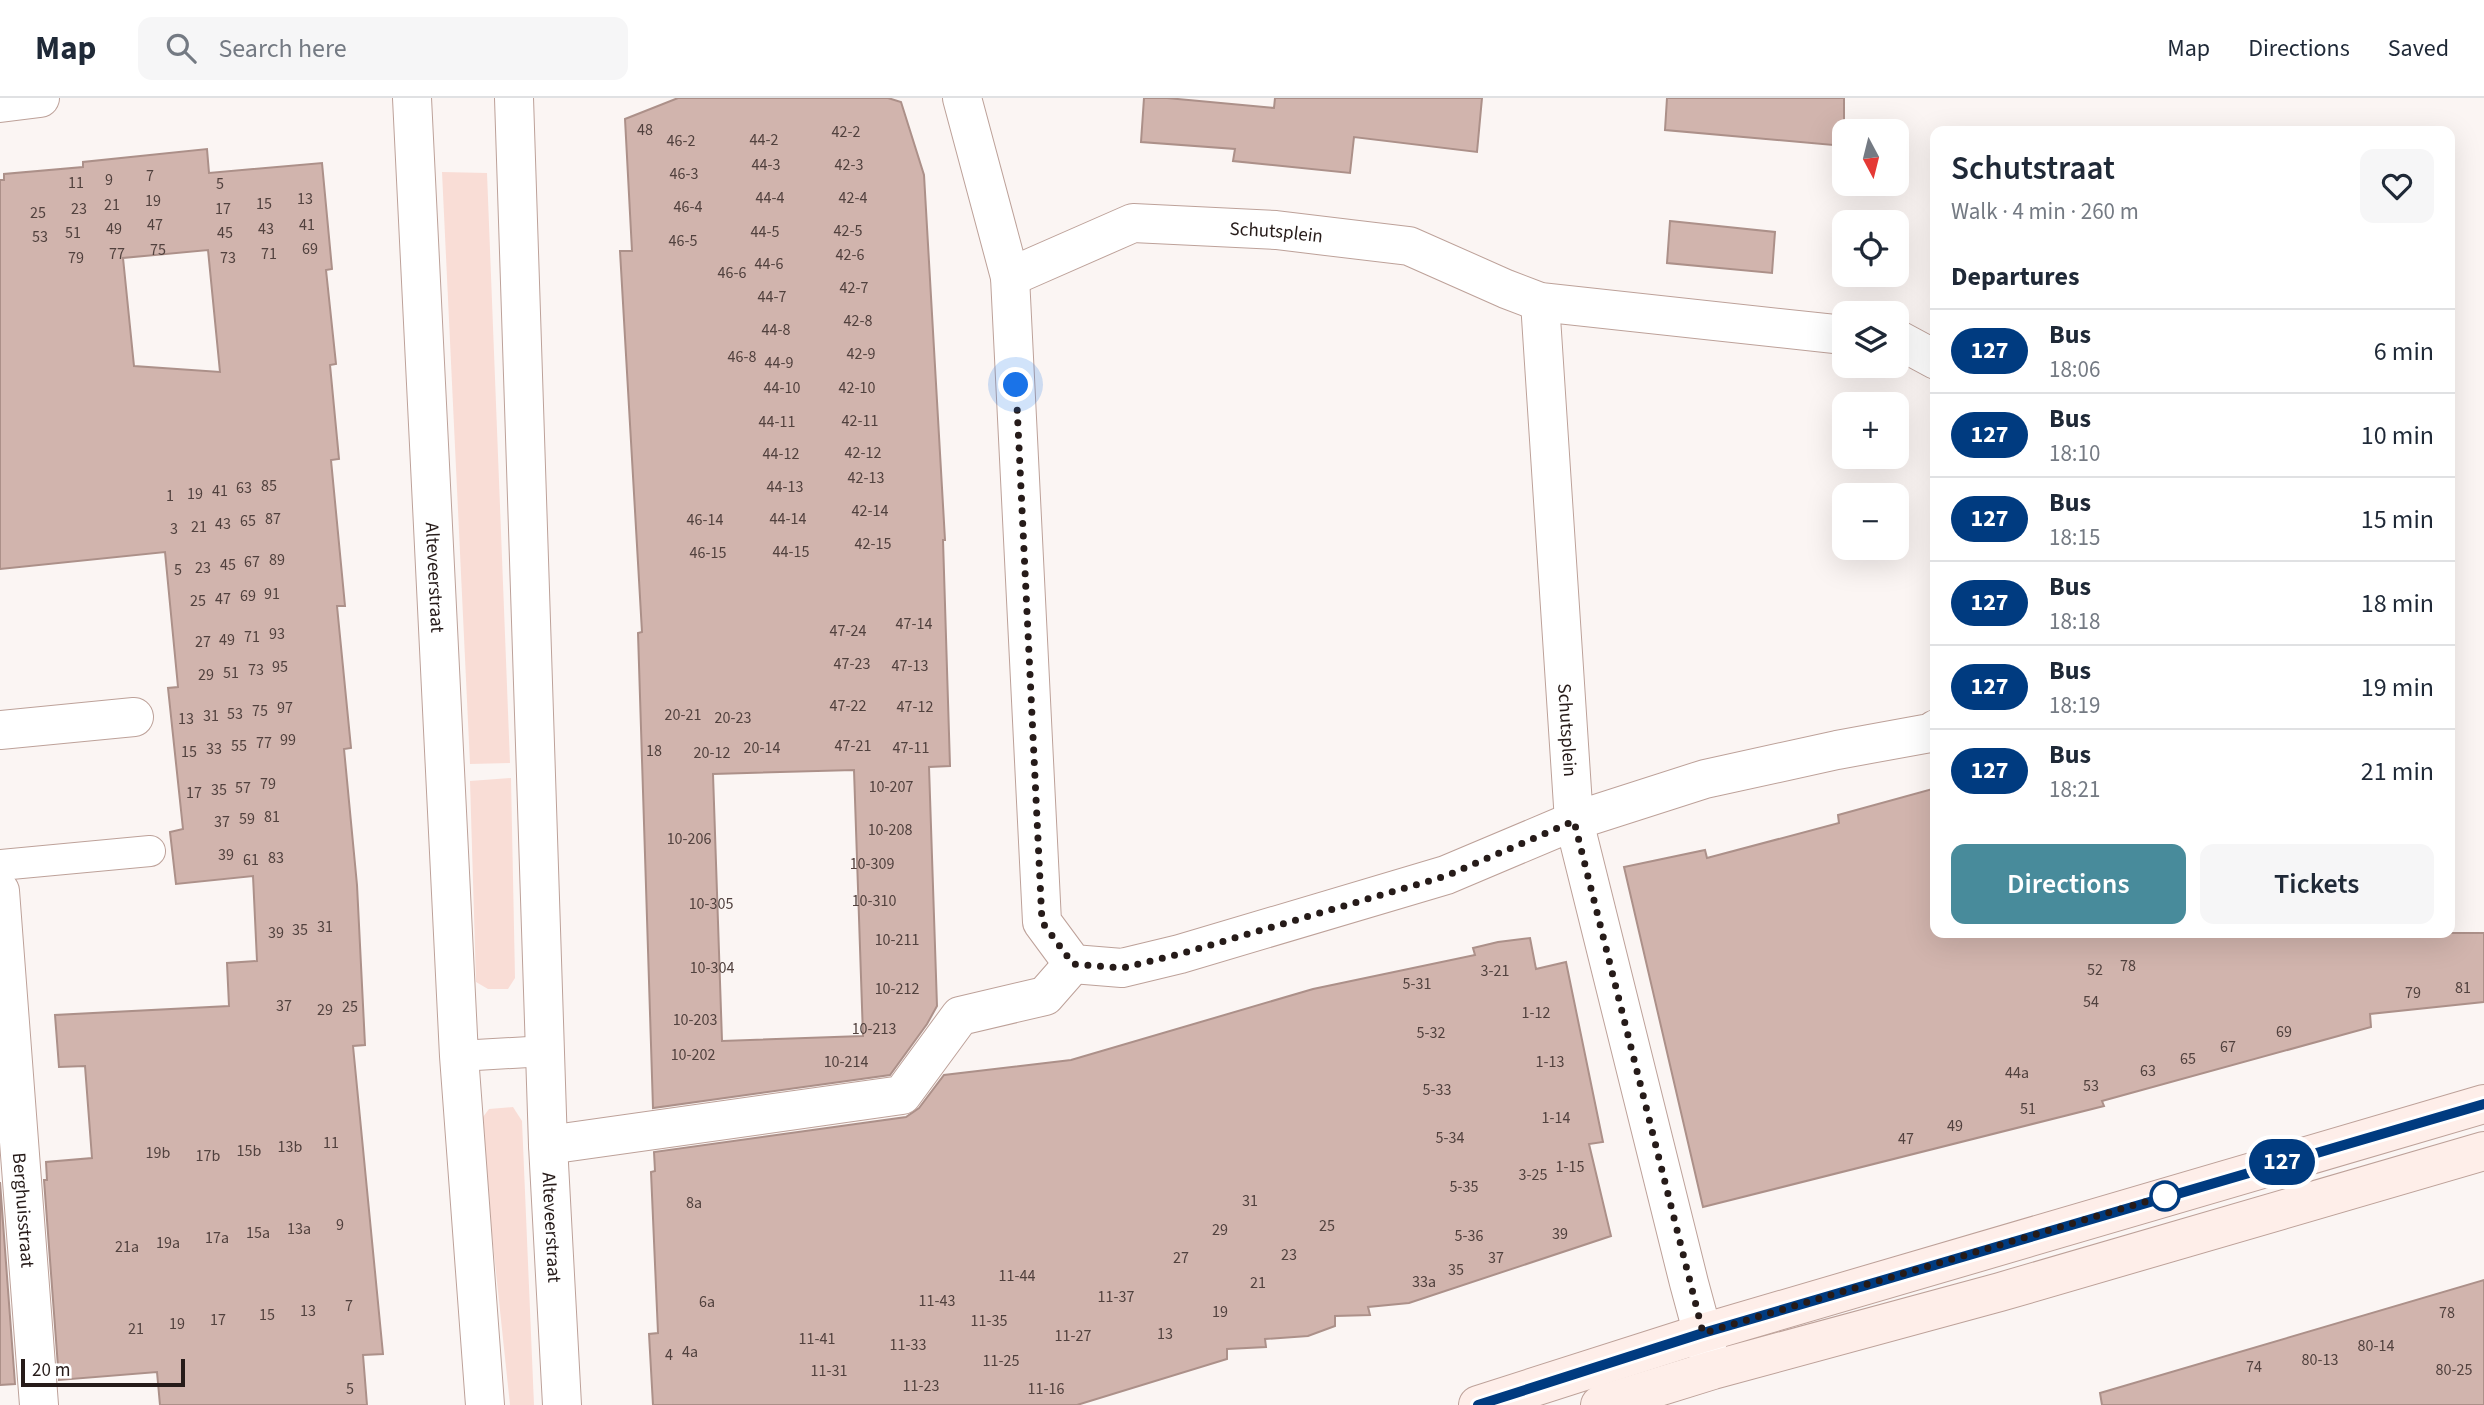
<!DOCTYPE html>
<meta charset="utf-8">
<style>
body{margin:0;font-family:"Source Sans 3",sans-serif;background:#f6f6f7;color:#1f2937;height:100vh;display:flex;flex-direction:column;font-size:26px;white-space:nowrap}
*{box-sizing:border-box;margin:0}
p{font-size:23px;color:#747a83}
.icon{flex:none;width:38px;height:38px;fill:none;stroke:currentColor;stroke-width:2;stroke-linecap:round;stroke-linejoin:round}
.map{position:relative;flex:1;overflow:hidden}
.sheet{position:absolute;left:1930px;top:28px;width:525px;height:812px;display:flex;flex-direction:column;background:#fff;border-radius:14px;box-shadow:0 7px 28px #0002}
.sheet>*{flex:none}
.badge{padding:0 14px;border-radius:23px;font-size:24px;line-height:46px}
.needle{width:46px;rotate:173deg}
.controls{position:absolute;left:1832px;top:21px;display:grid;gap:14px}
.controls a{display:grid;place-items:center;width:77px;height:77px;border-radius:14px;background:#fff;box-shadow:0 7px 28px #0002;font-size:35px}
.scale{position:absolute;left:21px;bottom:18px;width:164px;box-sizing:border-box;padding-left:7px;border:4px solid #261b19;border-top:0;font-size:19px;line-height:24px;white-space:nowrap;color:#261b19;-webkit-text-stroke:5px #fff;paint-order:stroke}
.you{position:absolute;width:35px;height:35px;margin:-18px;border:5px solid #fff;border-radius:50%;background:#1a73e8;box-shadow:0 0 0 10px #1a73e833}
.map>.badge{position:absolute;translate:-50% -50%;box-shadow:0 0 0 4px #fff}
h2{padding:0 21px;font-size:26px;line-height:63px}
.round{display:grid;place-items:center;flex:none;width:74px;height:74px;border-radius:14px;background:#f6f6f7}
.overview{display:flex;align-items:center;justify-content:space-between;height:119px;padding:0 21px}
h1{font-size:33px;font-weight:600;line-height:52px}
.action{display:flex;gap:14px;margin-top:auto;padding:14px 21px}
.action a{flex:1;height:80px;border-radius:14px;background:#488b9b;color:#fff;font-size:28px;font-weight:600;line-height:80px;text-align:center}
.action a+a{background:#f6f6f7;color:#1f2937}
ul{padding:0;list-style:none}
li{display:flex;align-items:center;gap:21px;height:84px;padding:0 21px;border-top:2px solid #e0e1e3}
li div{flex:1}
li b{display:block;font-size:26px}
li em{font-style:normal}
li .badge{min-width:77px;font-weight:700;text-align:center}
header{display:flex;align-items:center;gap:42px;box-sizing:border-box;height:98px;padding:0 35px;background:#fff;border-bottom:2px solid #e0e1e3}
header strong{font-size:33px}
nav{display:flex;gap:38px;margin-inline-start:auto;font-size:24px}
.search{width:490px;height:63px;background:#f6f6f7;display:flex;align-items:center;gap:18px;box-sizing:border-box;padding:0 24px;border-radius:14px;color:#747a83;font-size:26px}
.map>svg:first-child{display:block}
.green{fill:#f9ddd6}
.building{fill:#d1b4ad;stroke:#ac9089;stroke-width:2;fill-rule:evenodd}
.lines{fill:none;stroke-linecap:round;stroke-linejoin:round}
.service-casing{stroke:#bda199;stroke-width:32}
.pedestrian-casing{stroke:#bda199;stroke-width:40}
.minor-casing{stroke:#bda199;stroke-width:40}
.tertiary-casing{stroke:#bda199;stroke-width:40}
.secondary-casing{stroke:#bda199;stroke-width:40}
.service{stroke:#fff;stroke-width:30}
.pedestrian{stroke:#fff;stroke-width:38}
.minor{stroke:#fff;stroke-width:38}
.tertiary{stroke:#fff;stroke-width:38}
.secondary{stroke:#feeee9;stroke-width:38}
.line-casing{stroke:#fff;stroke-width:16}
.line{stroke:#003b80;stroke-width:10}
.walk{stroke:#261b19;stroke-width:7;stroke-dasharray:0 12.6}
.stop-dot{fill:#fff;stroke:#003b80;stroke-width:3.5}
.labels{text-anchor:middle;stroke-width:7;stroke-linejoin:round;paint-order:stroke}
.number-label{font-size:16px;fill:#51413e}
.street-label{font-size:19px;fill:#261b19;stroke:#fff}
</style>
<header>
<strong>Map</strong>
<div class="search"><svg class="icon" aria-label="search" viewBox="0 0 24 24"><circle cx="10" cy="10" r="6"/><path d="M15 15l6 6"/></svg>Search here</div>
<nav><a>Map</a><a>Directions</a><a>Saved</a></nav>
</header>
<div class="map">
<svg width="2484" height="1307" viewBox="0 0 2484 1307">
<rect width="100%" height="100%" fill="#fbf5f3"/>
<g class="green">
<polygon points="442,74 487,75 510,665 470,666"/>
<polygon points="511,680 515,880 508,891 488,891 476,884 470,683"/>
<polygon points="513,1009 522,1023 534,1307 510,1307 480,1023 489,1011"/>
</g>
<g class="building">
<path d="M678,0h210l13,4 23,73 21,365h-2l7,226 -21,1 8,239 -10,18 -37,51 -237,33 -15,-475 4,-1 -22,-381h12l-7,-132zM854,672l9,266 -141,5 -9,-267z"/>
<polygon points="1144,0 1167,0 1274,10 1275,0 1482,0 1477,54 1354,39 1350,75 1233,63 1235,51 1141,44"/>
<polygon points="1667,0 1844,0 1844,48 1665,32"/>
<path d="M207,51l2,24 113,-10 10,106 -6,1 10,94 -6,1 9,94 -8,1 14,146h-8l14,142 -7,1 13,136 8,160 -12,1 30,308 -20,1 4,50h-207l-3,-33 -98,8 -15,-200h3l-1,-18 46,-4 -7,-92 -26,1 -4,-52 174,-9 -2,-43 30,-2 -4,-85 -77,8 -6,-52 13,-3 -15,-141 10,-1 -13,-135 -165,17v-389h4v-6l79,-7v-5zM208,152l12,122 -86,-6 -11,-108z"/>
<polygon points="1670,123 1775,134 1772,175 1667,165"/>
<polygon points="1936,690 1936,835 2484,835 2484,904 2370,916 2371,929 2102,1003 2104,1008 1703,1109 1624,769 1705,752 1707,760 1839,725 1838,717"/>
<polygon points="1530,840 1536,871 1566,864 1603,1044 1589,1046 1611,1138 1409,1205 1368,1209 1370,1217 1335,1218 1335,1228 1308,1238 1265,1241 1266,1249 1227,1251 1227,1261 1077,1307 653,1307 649,1236 658,1235 651,1074 655,1073 654,1054 906,1019 919,1010 944,977 1071,962 1313,891 1475,857 1473,850 1498,844"/>
<polygon points="0,1084 15,1286 0,1287"/>
<polygon points="2484,1182 2484,1307 2102,1307 2100,1295"/>
</g>
<g class="lines">
<defs>
<g id="service">
<polyline points="0,767 150,753"/>
<polyline points="459,958 546,953"/>
</g>
<polyline id="pedestrian" points="548,1047 902,997 960,918 1045,898 1073,866"/>
<g id="minor">
<polyline points="962,0 1010,179 1042,824 1073,866 1122,870 1180,856 1446,777 1574,723 1689,1185 1711,1266"/>
<polyline points="0,5 40,0"/>
<path id="s1" d="M1010,179l123,-54 143,7 133,16 97,43 34,13 304,33"/>
<path id="s2" d="M1540,204l34,519 131,-42 132,-29 93,-17 6,-4"/>
<polyline points="1897,241 1936,262"/>
<polyline points="0,632 134,619"/>
<path id="s3" d="M0,793l39,514"/>
</g>
<g id="tertiary">
<path id="s4" d="M412,0l47,958 26,349"/>
<path id="s5" d="M514,0l34,1047 14,260"/>
</g>
<g id="secondary">
<polyline points="1478,1307 1703,1235 2484,1006"/>
<polyline points="1600,1307 1713,1272 2000,1194 2484,1053"/>
</g>
</defs>
<use href="#service" class="service-casing"/>
<use href="#pedestrian" class="pedestrian-casing"/>
<use href="#minor" class="minor-casing"/>
<use href="#tertiary" class="tertiary-casing"/>
<use href="#secondary" class="secondary-casing"/>
<use href="#service" class="service"/>
<use href="#pedestrian" class="pedestrian"/>
<use href="#minor" class="minor"/>
<use href="#tertiary" class="tertiary"/>
<use href="#secondary" class="secondary"/>
</g>
<g class="lines">
<defs>
<polyline id="line" points="1478,1307 1703,1235 2484,1006"/>
</defs>
<use href="#line" class="line-casing"/>
<use href="#line" class="line"/>
<polyline class="walk" points="1016,287 1042,824 1073,866 1122,870 1180,856 1446,778 1574,723 1703,1235 2165,1098"/>
</g>
<circle class="stop-dot" cx="2165" cy="1098" r="14"/>
<g class="labels">
<g class="number-label">
<text x="645" y="37">48</text>
<text x="846" y="39">42-2</text>
<text x="764" y="47">44-2</text>
<text x="681" y="48">46-2</text>
<text x="766" y="72">44-3</text>
<text x="849" y="72">42-3</text>
<text x="684" y="81">46-3</text>
<text x="150" y="83">7</text>
<text x="109" y="87">9</text>
<text x="76" y="90">11</text>
<text x="220" y="91">5</text>
<text x="770" y="105">44-4</text>
<text x="853" y="105">42-4</text>
<text x="305" y="106">13</text>
<text x="153" y="108">19</text>
<text x="264" y="111">15</text>
<text x="112" y="112">21</text>
<text x="688" y="114">46-4</text>
<text x="79" y="116">23</text>
<text x="223" y="116">17</text>
<text x="38" y="120">25</text>
<text x="155" y="132">47</text>
<text x="307" y="132">41</text>
<text x="114" y="136">49</text>
<text x="266" y="136">43</text>
<text x="848" y="138">42-5</text>
<text x="765" y="139">44-5</text>
<text x="73" y="140">51</text>
<text x="225" y="140">45</text>
<text x="40" y="144">53</text>
<text x="683" y="148">46-5</text>
<text x="310" y="156">69</text>
<text x="158" y="157">75</text>
<text x="117" y="161">77</text>
<text x="269" y="161">71</text>
<text x="850" y="162">42-6</text>
<text x="76" y="165">79</text>
<text x="228" y="165">73</text>
<text x="769" y="171">44-6</text>
<text x="732" y="180">46-6</text>
<text x="854" y="195">42-7</text>
<text x="772" y="204">44-7</text>
<text x="858" y="228">42-8</text>
<text x="776" y="237">44-8</text>
<text x="861" y="261">42-9</text>
<text x="742" y="264">46-8</text>
<text x="779" y="270">44-9</text>
<text x="782" y="295">44-10</text>
<text x="857" y="295">42-10</text>
<text x="860" y="328">42-11</text>
<text x="777" y="329">44-11</text>
<text x="863" y="360">42-12</text>
<text x="781" y="361">44-12</text>
<text x="866" y="385">42-13</text>
<text x="269" y="393">85</text>
<text x="785" y="394">44-13</text>
<text x="244" y="395">63</text>
<text x="220" y="398">41</text>
<text x="195" y="401">19</text>
<text x="170" y="403">1</text>
<text x="870" y="418">42-14</text>
<text x="273" y="426">87</text>
<text x="788" y="426">44-14</text>
<text x="705" y="427">46-14</text>
<text x="248" y="428">65</text>
<text x="223" y="431">43</text>
<text x="199" y="434">21</text>
<text x="174" y="436">3</text>
<text x="873" y="451">42-15</text>
<text x="791" y="459">44-15</text>
<text x="708" y="460">46-15</text>
<text x="277" y="467">89</text>
<text x="252" y="469">67</text>
<text x="228" y="472">45</text>
<text x="203" y="475">23</text>
<text x="178" y="477">5</text>
<text x="272" y="501">91</text>
<text x="248" y="503">69</text>
<text x="223" y="506">47</text>
<text x="198" y="508">25</text>
<text x="914" y="531">47-14</text>
<text x="848" y="538">47-24</text>
<text x="277" y="541">93</text>
<text x="252" y="544">71</text>
<text x="227" y="547">49</text>
<text x="203" y="549">27</text>
<text x="852" y="571">47-23</text>
<text x="910" y="573">47-13</text>
<text x="280" y="574">95</text>
<text x="256" y="577">73</text>
<text x="231" y="580">51</text>
<text x="206" y="582">29</text>
<text x="848" y="613">47-22</text>
<text x="915" y="614">47-12</text>
<text x="285" y="615">97</text>
<text x="260" y="618">75</text>
<text x="235" y="621">53</text>
<text x="683" y="622">20-21</text>
<text x="211" y="623">31</text>
<text x="733" y="625">20-23</text>
<text x="186" y="626">13</text>
<text x="288" y="647">99</text>
<text x="264" y="650">77</text>
<text x="239" y="653">55</text>
<text x="853" y="653">47-21</text>
<text x="762" y="655">20-14</text>
<text x="911" y="655">47-11</text>
<text x="214" y="656">33</text>
<text x="654" y="658">18</text>
<text x="189" y="659">15</text>
<text x="712" y="660">20-12</text>
<text x="268" y="691">79</text>
<text x="891" y="694">10-207</text>
<text x="243" y="695">57</text>
<text x="219" y="697">35</text>
<text x="194" y="700">17</text>
<text x="272" y="724">81</text>
<text x="247" y="726">59</text>
<text x="222" y="729">37</text>
<text x="890" y="737">10-208</text>
<text x="689" y="746">10-206</text>
<text x="226" y="762">39</text>
<text x="276" y="765">83</text>
<text x="251" y="767">61</text>
<text x="872" y="771">10-309</text>
<text x="874" y="808">10-310</text>
<text x="711" y="811">10-305</text>
<text x="325" y="834">31</text>
<text x="300" y="837">35</text>
<text x="276" y="840">39</text>
<text x="897" y="847">10-211</text>
<text x="2128" y="873">78</text>
<text x="712" y="875">10-304</text>
<text x="2095" y="877">52</text>
<text x="1495" y="878">3-21</text>
<text x="1417" y="891">5-31</text>
<text x="2463" y="895">81</text>
<text x="897" y="896">10-212</text>
<text x="2413" y="900">79</text>
<text x="2091" y="909">54</text>
<text x="284" y="913">37</text>
<text x="350" y="914">25</text>
<text x="325" y="917">29</text>
<text x="1536" y="920">1-12</text>
<text x="695" y="927">10-203</text>
<text x="874" y="936">10-213</text>
<text x="2284" y="939">69</text>
<text x="1431" y="940">5-32</text>
<text x="2228" y="954">67</text>
<text x="693" y="962">10-202</text>
<text x="2188" y="966">65</text>
<text x="846" y="969">10-214</text>
<text x="1550" y="969">1-13</text>
<text x="2148" y="978">63</text>
<text x="2017" y="980">44a</text>
<text x="2091" y="993">53</text>
<text x="1437" y="997">5-33</text>
<text x="2028" y="1016">51</text>
<text x="1556" y="1025">1-14</text>
<text x="1955" y="1033">49</text>
<text x="1450" y="1045">5-34</text>
<text x="1906" y="1046">47</text>
<text x="331" y="1050">11</text>
<text x="290" y="1054">13b</text>
<text x="249" y="1058">15b</text>
<text x="158" y="1060">19b</text>
<text x="208" y="1063">17b</text>
<text x="1570" y="1074">1-15</text>
<text x="1533" y="1082">3-25</text>
<text x="1464" y="1094">5-35</text>
<text x="1250" y="1108">31</text>
<text x="694" y="1110">8a</text>
<text x="340" y="1132">9</text>
<text x="1327" y="1133">25</text>
<text x="299" y="1136">13a</text>
<text x="1220" y="1137">29</text>
<text x="258" y="1140">15a</text>
<text x="1560" y="1141">39</text>
<text x="1469" y="1143">5-36</text>
<text x="217" y="1145">17a</text>
<text x="168" y="1150">19a</text>
<text x="127" y="1154">21a</text>
<text x="1289" y="1162">23</text>
<text x="1181" y="1165">27</text>
<text x="1496" y="1165">37</text>
<text x="1456" y="1177">35</text>
<text x="1017" y="1183">11-44</text>
<text x="1424" y="1189">33a</text>
<text x="1258" y="1190">21</text>
<text x="1116" y="1204">11-37</text>
<text x="937" y="1208">11-43</text>
<text x="707" y="1209">6a</text>
<text x="349" y="1213">7</text>
<text x="308" y="1218">13</text>
<text x="1220" y="1219">19</text>
<text x="2447" y="1220">78</text>
<text x="267" y="1222">15</text>
<text x="218" y="1227">17</text>
<text x="989" y="1228">11-35</text>
<text x="177" y="1231">19</text>
<text x="136" y="1236">21</text>
<text x="1165" y="1241">13</text>
<text x="1073" y="1243">11-27</text>
<text x="817" y="1246">11-41</text>
<text x="908" y="1252">11-33</text>
<text x="2376" y="1253">80-14</text>
<text x="690" y="1259">4a</text>
<text x="669" y="1262">4</text>
<text x="2320" y="1267">80-13</text>
<text x="1001" y="1268">11-25</text>
<text x="2254" y="1274">74</text>
<text x="2454" y="1277">80-25</text>
<text x="829" y="1278">11-31</text>
<text x="921" y="1293">11-23</text>
<text x="350" y="1296">5</text>
<text x="1046" y="1296">11-16</text>
</g>
<g class="street-label">
<text dy="7" stroke="none"><textPath href="#s1" startOffset="278">Schutsplein</textPath></text>
<text dy="7" stroke="none"><textPath href="#s4" startOffset="480">Alteveerstraat</textPath></text>
<text dy="7" stroke="none"><textPath href="#s2" startOffset="429">Schutsplein</textPath></text>
<text dy="7" stroke="none"><textPath href="#s3" startOffset="320">Berghuisstraat</textPath></text>
<text dy="7" stroke="none"><textPath href="#s5" startOffset="1130">Alteveerstraat</textPath></text>
</g>
</g>
</svg>
<div class="controls">
<a><svg class="needle" viewBox="-14 -14 28 28"><path d="M0-13l5 13h-10z" fill="#e53935"/><path d="M0 13l5-13h-10z" fill="#747a83"/></svg></a>
<a><svg class="icon" aria-label="locate" viewBox="0 0 24 24"><circle cx="12" cy="12" r="6"/><path d="M12 2v4M12 18v4M2 12h4M18 12h4"/></svg></a>
<a><svg class="icon" aria-label="layers" viewBox="0 0 24 24"><path d="M12 4l9 5-9 5-9-5zM3 14l9 5 9-5"/></svg></a>
<a>+</a>
<a>−</a>
</div>
<div class="scale">20 m</div>
<div class="you" style="left:1016px;top:287px"></div>
<b class="badge" style="left:2282px;top:1064px;background:#003b80;color:#fff">127</b>
<section class="sheet">
<div class="overview"><div><h1>Schutstraat</h1><p>Walk · 4 min · 260 m</p></div><a class="round"><svg class="icon" aria-label="heart" viewBox="0 0 24 24"><path d="M12 20l-8-8c-3-5 5-10 8-4 3-6 11-1 8 4z"/></svg></a></div>
<h2>Departures</h2>
<ul>
<li><span class="badge" style="background:#003b80;color:#fff">127</span><div><b>Bus</b><p>18:06</p></div><em>6 min</em></li>
<li><span class="badge" style="background:#003b80;color:#fff">127</span><div><b>Bus</b><p>18:10</p></div><em>10 min</em></li>
<li><span class="badge" style="background:#003b80;color:#fff">127</span><div><b>Bus</b><p>18:15</p></div><em>15 min</em></li>
<li><span class="badge" style="background:#003b80;color:#fff">127</span><div><b>Bus</b><p>18:18</p></div><em>18 min</em></li>
<li><span class="badge" style="background:#003b80;color:#fff">127</span><div><b>Bus</b><p>18:19</p></div><em>19 min</em></li>
<li><span class="badge" style="background:#003b80;color:#fff">127</span><div><b>Bus</b><p>18:21</p></div><em>21 min</em></li>
</ul>
<div class="action"><a>Directions</a><a>Tickets</a></div>
</section>
</div>
